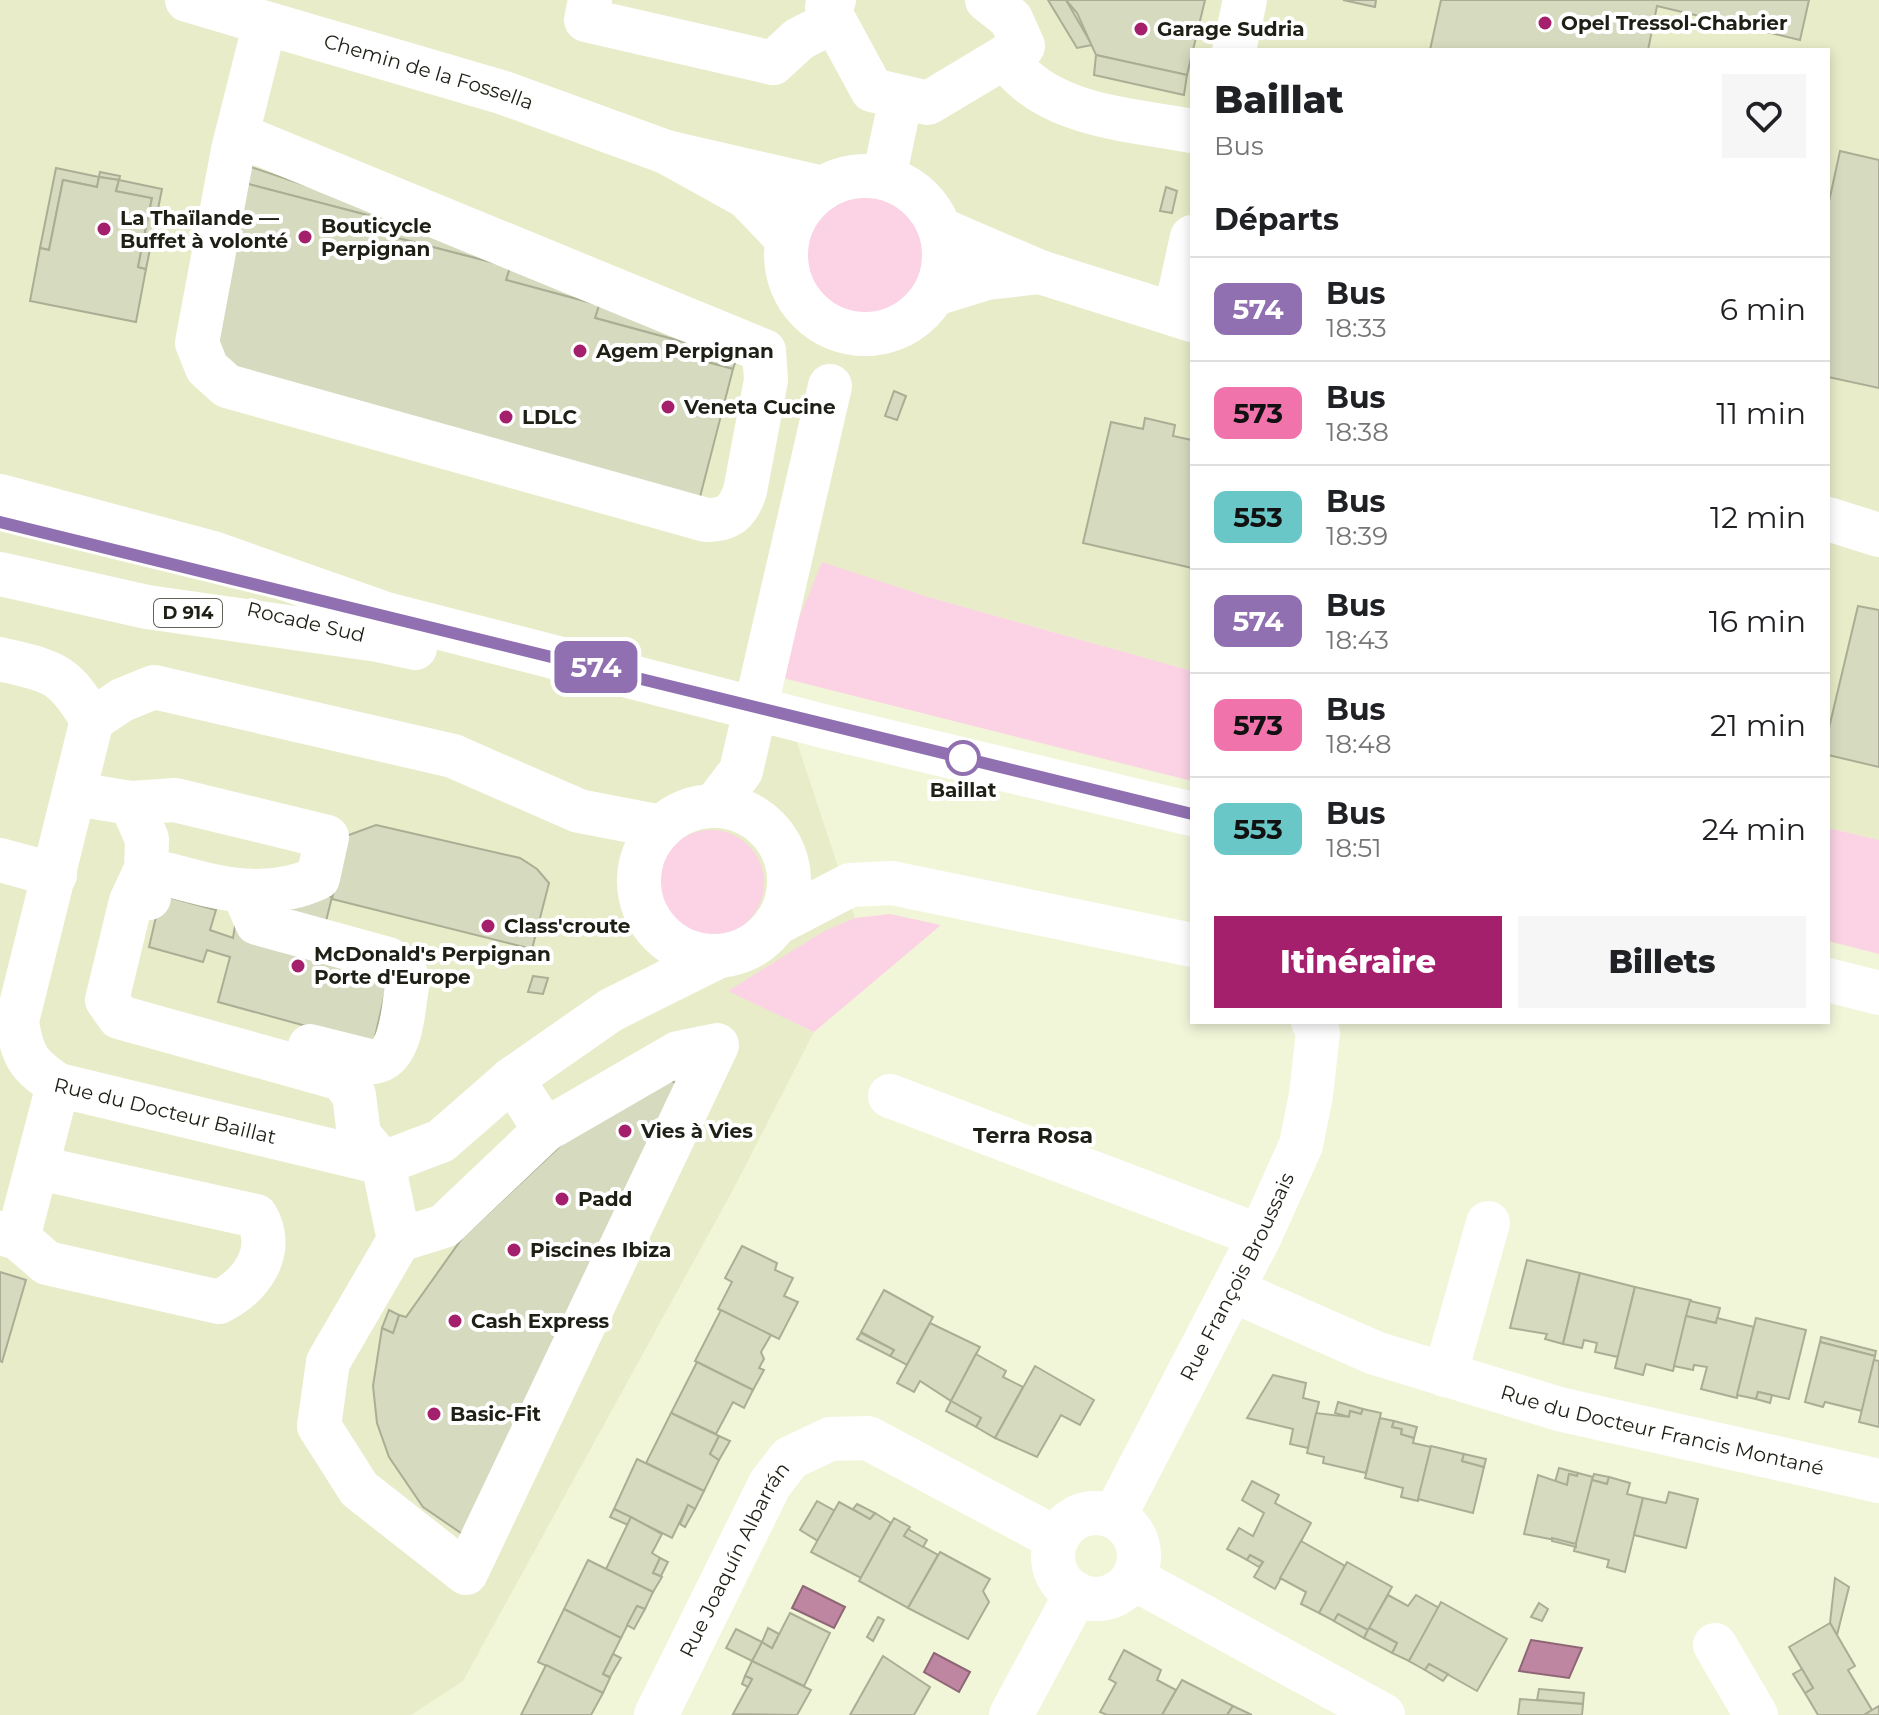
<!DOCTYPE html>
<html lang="fr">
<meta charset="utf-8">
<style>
body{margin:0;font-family:Montserrat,sans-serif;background:#f6f6f6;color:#202124;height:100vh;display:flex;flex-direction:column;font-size:30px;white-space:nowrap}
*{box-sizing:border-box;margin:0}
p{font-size:26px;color:#757577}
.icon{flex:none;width:44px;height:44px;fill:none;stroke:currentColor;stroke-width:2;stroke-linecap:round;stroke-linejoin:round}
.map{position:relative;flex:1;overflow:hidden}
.panel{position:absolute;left:1190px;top:48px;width:640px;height:976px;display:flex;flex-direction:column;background:#fff;border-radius:0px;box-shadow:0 4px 12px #0003}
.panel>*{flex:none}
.badge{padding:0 16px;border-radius:12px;font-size:28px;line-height:52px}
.map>.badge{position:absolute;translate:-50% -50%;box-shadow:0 0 0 4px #fff}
h2{padding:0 24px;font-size:30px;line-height:72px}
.round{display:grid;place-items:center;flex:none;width:84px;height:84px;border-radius:0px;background:#f6f6f6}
.head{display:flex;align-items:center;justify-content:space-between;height:136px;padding:0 24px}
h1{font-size:38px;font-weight:800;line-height:60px}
.action{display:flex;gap:16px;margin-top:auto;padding:16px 24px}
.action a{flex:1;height:92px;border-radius:0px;background:#a4206d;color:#fff;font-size:32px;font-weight:800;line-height:92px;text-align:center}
.action a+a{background:#f6f6f6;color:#202124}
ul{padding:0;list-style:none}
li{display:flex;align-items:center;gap:24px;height:104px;padding:0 24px;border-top:2px solid #e0e0e0}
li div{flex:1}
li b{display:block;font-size:30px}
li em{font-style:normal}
li .badge{min-width:88px;font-weight:700;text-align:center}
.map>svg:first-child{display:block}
.built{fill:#e8ecc8}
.green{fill:#fbd3e4}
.water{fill:#be86a0;stroke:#8e6776;stroke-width:2}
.building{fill:#d6dabe;stroke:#abae94;stroke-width:2}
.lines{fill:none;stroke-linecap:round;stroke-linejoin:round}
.minor{stroke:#fff;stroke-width:44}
.major{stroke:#fff;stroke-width:44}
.line-casing{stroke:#fff;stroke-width:18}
.line{stroke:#9070b1;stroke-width:12}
.poi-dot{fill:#a4206d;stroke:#fff;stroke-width:3}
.stop-dot{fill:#fff;stroke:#9070b1;stroke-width:4}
.labels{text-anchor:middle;stroke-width:8;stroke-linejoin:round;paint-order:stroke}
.shield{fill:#fff;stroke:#62625b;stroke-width:2}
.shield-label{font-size:18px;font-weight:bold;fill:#1e1f15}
.poi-label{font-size:20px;font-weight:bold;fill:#1e1f15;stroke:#fff;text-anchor:start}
.street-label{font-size:20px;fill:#1e1f15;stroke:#fff}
.stop-label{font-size:20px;font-weight:bold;fill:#1e1f15;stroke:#fff}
.neighbourhood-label{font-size:22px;font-weight:bold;fill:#1e1f15;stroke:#fff}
</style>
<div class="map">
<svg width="1879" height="1715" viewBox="0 0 1879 1715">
<rect width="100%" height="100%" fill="#f2f6d9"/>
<polygon class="built" points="0,0 1879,0 1879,840 1828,828 1828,50 1192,50 1192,671 928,597 822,563 775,676 855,918 824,931 729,991 814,1032 734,1188 463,1681 411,1715 0,1715"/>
<g class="green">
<circle cx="866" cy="254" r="79"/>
<polygon points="822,562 928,597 1192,671 1192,781 775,676"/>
<polygon points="1828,828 1879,840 1879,954 1828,941"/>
<circle cx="711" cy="883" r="53"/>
<polygon points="890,914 941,925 814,1032 728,991 824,931 855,918"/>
</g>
<g class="water">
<polygon points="803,1586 845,1607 834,1628 792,1608"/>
<polygon points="1531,1640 1582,1648 1569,1678 1519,1671"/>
<polygon points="934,1653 970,1672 959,1692 924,1672"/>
</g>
<g class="building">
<polygon points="1048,0 1066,0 1092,45 1077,48"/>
<polygon points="1066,0 1205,0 1187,75 1096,55 1077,13"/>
<polygon points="1343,0 1376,0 1375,7"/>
<polygon points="1441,0 1809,0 1800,40 1657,6 1648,50 1430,50"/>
<polygon points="1096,55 1187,75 1184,95 1094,75"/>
<polygon points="1840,151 1879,160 1879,388 1828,377 1828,206"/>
<polygon points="242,164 390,214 736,360 733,369 684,356 687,343 595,318 599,305 506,280 510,267 386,235 390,221 237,181"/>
<polygon points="56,168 99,177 97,187 63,180 49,250 40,248"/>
<polygon points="100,172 120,176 119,180 99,177"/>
<polygon points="99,177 119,180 116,191 152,198 138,267 146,269 136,322 30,301 40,248 49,250 63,180 97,187"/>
<polygon points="119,180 162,189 146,269 138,267 152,198 116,191"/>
<polygon points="237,181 390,221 386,235 510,267 506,280 599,305 595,318 687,343 684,356 733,369 700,497 231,367 213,335"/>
<polygon points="1166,187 1177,191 1172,213 1160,211"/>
<polygon points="894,391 906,396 897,420 885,416"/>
<polygon points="1145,418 1175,425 1173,436 1192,440 1192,568 1083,543 1111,422 1143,429"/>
<polygon points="1858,606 1879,610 1879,767 1828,755 1828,732"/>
<polygon points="376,825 520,858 537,869 549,883 532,949 332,899 346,836"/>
<polygon points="309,890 332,897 326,921 290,915 295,899"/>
<polygon points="161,895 216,910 210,930 233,938 235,926 389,976 374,1041 350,1038 218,1002 230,957 207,950 203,962 149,947"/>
<polygon points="533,976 548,978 543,994 528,992"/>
<polygon points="661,1077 684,1086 474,1542 423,1507 389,1457 377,1423 373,1386 382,1328 393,1333 399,1315 406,1317 463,1237 577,1130"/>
<polygon points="742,1246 777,1263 775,1270 793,1278 784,1296 798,1302 779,1339 718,1309 732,1282 725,1278"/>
<polygon points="1527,1260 1580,1273 1563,1344 1545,1339 1547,1334 1510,1328"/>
<polygon points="0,1272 26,1280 2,1362 0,1361"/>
<polygon points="1580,1273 1635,1287 1618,1357 1595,1352 1597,1343 1584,1340 1582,1348 1563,1344"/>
<polygon points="1635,1287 1691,1300 1673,1371 1646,1364 1643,1375 1615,1368"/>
<polygon points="884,1290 933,1317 907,1365 890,1356 894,1350 861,1332"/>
<polygon points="1690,1301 1720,1308 1716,1323 1686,1316"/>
<polygon points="389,1310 399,1315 393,1333 382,1328"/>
<polygon points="721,1310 771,1335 761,1352 764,1359 759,1368 764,1370 753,1390 695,1361"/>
<polygon points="1686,1316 1716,1323 1717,1318 1754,1327 1737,1398 1701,1389 1707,1367 1694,1365 1693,1370 1674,1366"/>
<polygon points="1756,1318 1806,1330 1789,1399 1758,1392 1756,1399 1737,1395"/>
<polygon points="930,1323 980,1347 951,1401 920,1381 914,1392 897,1383"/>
<polygon points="861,1333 894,1350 890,1356 857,1339"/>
<polygon points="1821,1337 1876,1351 1875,1356 1820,1342"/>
<polygon points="1820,1342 1875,1356 1862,1411 1825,1402 1823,1407 1805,1402"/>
<polygon points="976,1354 1006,1371 1003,1377 1023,1387 995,1438 976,1427 981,1418 951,1401"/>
<polygon points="1874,1360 1879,1361 1879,1427 1859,1422"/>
<polygon points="697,1362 753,1390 744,1408 733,1402 716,1434 671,1413"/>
<polygon points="1035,1366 1094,1400 1080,1425 1061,1415 1037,1457 995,1438"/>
<polygon points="1273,1375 1306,1383 1303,1398 1319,1402 1308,1448 1290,1444 1293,1429 1247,1418"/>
<polygon points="1758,1392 1772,1395 1770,1403 1756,1399"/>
<polygon points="951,1401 981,1418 976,1427 946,1411"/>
<polygon points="1338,1402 1363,1409 1361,1414 1350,1411 1349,1417 1335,1413"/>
<polygon points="1363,1409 1381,1413 1366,1473 1323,1463 1324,1457 1307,1453 1316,1413 1349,1417 1350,1411 1361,1414"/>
<polygon points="671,1413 719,1436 710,1454 719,1460 704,1491 646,1463"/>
<polygon points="1380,1418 1394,1421 1392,1427 1402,1429 1401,1434 1414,1438 1413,1443 1431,1447 1418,1501 1401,1497 1403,1488 1365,1478"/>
<polygon points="1394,1421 1417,1427 1414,1438 1401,1434 1402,1429 1392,1427"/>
<polygon points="719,1436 730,1441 719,1460 710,1454"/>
<polygon points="1431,1446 1464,1454 1462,1461 1484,1467 1473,1513 1418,1499"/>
<polygon points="1464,1454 1486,1459 1484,1467 1462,1461"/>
<polygon points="637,1459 704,1491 695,1509 688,1505 672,1538 614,1509"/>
<polygon points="1559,1468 1578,1473 1577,1476 1569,1474 1567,1485 1555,1482"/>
<polygon points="1578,1473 1593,1477 1576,1544 1524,1534 1538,1475 1567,1485 1569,1474 1577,1476"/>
<polygon points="1594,1474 1609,1477 1607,1484 1592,1480"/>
<polygon points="1609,1477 1630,1483 1627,1494 1643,1498 1625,1572 1607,1567 1609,1560 1574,1551 1592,1480 1607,1484"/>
<polygon points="1252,1481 1279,1495 1275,1503 1311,1523 1275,1589 1254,1577 1263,1562 1250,1555 1247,1560 1227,1549 1239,1528 1253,1536 1264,1513 1242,1500"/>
<polygon points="1669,1492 1698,1499 1686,1548 1634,1535 1643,1498 1666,1503"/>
<polygon points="817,1501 835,1511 818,1541 800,1530"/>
<polygon points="839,1502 870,1519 875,1513 891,1523 861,1578 811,1552"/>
<polygon points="857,1504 875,1513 870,1519 853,1509"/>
<polygon points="688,1505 695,1509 685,1527 680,1524"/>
<polygon points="614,1509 631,1517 628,1525 610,1517"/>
<polygon points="631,1517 662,1534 652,1553 660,1558 653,1573 662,1577 653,1592 606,1569"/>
<polygon points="894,1518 910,1527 904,1536 938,1555 908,1608 859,1581"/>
<polygon points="908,1529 927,1540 923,1547 904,1536"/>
<polygon points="1552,1538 1576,1544 1576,1547 1552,1541"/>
<polygon points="1301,1541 1345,1566 1319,1613 1301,1604 1306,1592 1280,1578"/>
<polygon points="940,1552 990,1579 983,1591 989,1602 968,1639 908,1608"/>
<polygon points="1250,1555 1263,1562 1259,1567 1247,1560"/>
<polygon points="660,1558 668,1562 661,1576 653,1573"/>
<polygon points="588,1560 653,1592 645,1609 637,1606 621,1638 564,1609"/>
<polygon points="1347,1562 1392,1587 1368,1630 1338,1614 1334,1621 1319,1613"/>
<polygon points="1835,1578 1849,1587 1837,1635 1830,1623"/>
<polygon points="1388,1595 1408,1606 1416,1595 1439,1608 1409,1661 1392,1653 1397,1643 1369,1628"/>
<polygon points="1441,1602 1507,1639 1477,1691 1429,1664 1425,1670 1409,1661"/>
<polygon points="1539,1603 1548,1609 1542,1621 1531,1617"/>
<polygon points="637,1606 645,1609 634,1629 627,1625"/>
<polygon points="564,1609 621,1638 603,1674 610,1678 603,1693 538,1662"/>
<polygon points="790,1613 830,1633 804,1686 752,1661 762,1642 772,1648"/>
<polygon points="1338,1614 1368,1630 1364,1638 1334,1621"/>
<polygon points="878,1617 884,1620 873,1641 867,1637"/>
<polygon points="1830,1623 1855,1666 1848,1670 1872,1710 1864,1715 1818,1715 1805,1693 1813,1688 1789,1647"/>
<polygon points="768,1628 779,1634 772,1648 762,1642"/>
<polygon points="1369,1628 1397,1643 1392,1653 1364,1638"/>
<polygon points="736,1629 762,1642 752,1661 726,1648"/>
<polygon points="1124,1650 1161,1670 1157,1680 1176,1690 1162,1715 1107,1715 1100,1712 1116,1683 1109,1679"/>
<polygon points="613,1654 621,1658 610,1677 603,1674"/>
<polygon points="883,1656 930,1687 914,1715 850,1715"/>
<polygon points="752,1661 811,1690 797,1715 733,1714 752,1679 745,1676"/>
<polygon points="1429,1664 1448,1674 1443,1681 1425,1670"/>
<polygon points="546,1665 603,1693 591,1715 521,1715"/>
<polygon points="1802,1669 1813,1688 1805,1693 1793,1674"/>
<polygon points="745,1676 752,1679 748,1687 742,1684"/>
<polygon points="1182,1680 1233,1706 1227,1715 1162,1715"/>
<polygon points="1539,1689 1584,1693 1583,1704 1537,1700"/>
<polygon points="1520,1699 1583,1704 1582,1715 1518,1715"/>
<polygon points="1233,1706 1252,1715 1227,1715"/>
<polygon points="1879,1706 1879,1715 1864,1715 1872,1710"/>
</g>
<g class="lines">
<g class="minor">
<path id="s1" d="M187,0l317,93 162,59"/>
<polyline points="590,0 586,20 773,63 799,39 834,21"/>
<polyline points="834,0 827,7 872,90 928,103 1023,46 1011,19 987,0"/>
<path d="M265,23l-32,127 -36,193 10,25 20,18 479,134c23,0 32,-8 39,-29l21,-111 -2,-29"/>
<polyline points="1234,50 1245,0"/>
<path d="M1005,57c40,59 122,62 187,74"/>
<polyline points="238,135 764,351"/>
<circle cx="865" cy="255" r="79"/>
<polyline points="884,178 901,98"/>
<polyline points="787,239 747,197 666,152 823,188"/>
<polyline points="1040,272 1192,320"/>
<polyline points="935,294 987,278 1040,272 942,230"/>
<polyline points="1175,314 1192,237"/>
<polyline points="1828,519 1879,535"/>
<path d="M0,659c53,13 63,12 92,61"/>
<path id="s2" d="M92,720l-75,301c5,35 11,44 41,64l325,78 58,-22 71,-62 99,-69 108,-54"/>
<polyline points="92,720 122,700 154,687 453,756 579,811 662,827"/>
<path d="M75,794l56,9 44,-3 152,37 -9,41c-59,27 -112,6 -172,-9l3,29"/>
<polyline points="131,803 147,839 146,869 131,901 107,1000 119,1017 342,1079 354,1095 359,1135 383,1163 399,1240 328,1362 319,1426 359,1489 466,1573 717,1045 678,1053 545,1130 512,1079"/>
<polyline points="715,805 741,771 830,386"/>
<circle cx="714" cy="881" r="75"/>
<polyline points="0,860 55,875"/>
<path d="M244,893l13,30 131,36 16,11 4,10c-5,25 -4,77 -34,82l-64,-16"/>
<polyline points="777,923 850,885 892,883 1192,945"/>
<polyline points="890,1096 1260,1236"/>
<polyline points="0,1233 18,1238 58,1085"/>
<path d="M18,1238l29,25 172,39c32,-16 58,-51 37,-86l-217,-48"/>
<polyline points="399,1240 444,1226 545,1130"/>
<path id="s3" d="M1232,1290l143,63 184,56 320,72"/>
<polyline points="1445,1375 1488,1223"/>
<circle cx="1096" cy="1556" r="43"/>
<path id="s4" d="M1114,1517l146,-281 41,-91 10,-50 7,-63 -5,-10"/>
<polyline points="1133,1578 1383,1715"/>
<polyline points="1715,1645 1756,1715"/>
<path id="s5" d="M656,1715l114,-231 20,-26 40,-19 38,-1 189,101"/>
<polyline points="1011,1715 1076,1594"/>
</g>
<g class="major">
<polyline points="0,496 213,553 386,614 831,728 1192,814"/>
<polyline points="0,574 147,607 378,640 415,648"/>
<polyline points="1828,980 1879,993"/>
</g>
</g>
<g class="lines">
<defs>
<polyline id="line" points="0,522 1192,814"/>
</defs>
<use href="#line" class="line-casing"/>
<use href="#line" class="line"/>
</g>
<g class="poi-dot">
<circle cx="1545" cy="23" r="8"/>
<circle cx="1141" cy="29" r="8"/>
<circle cx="104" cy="229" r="8"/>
<circle cx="305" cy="237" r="8"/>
<circle cx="580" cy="351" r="8"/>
<circle cx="668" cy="407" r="8"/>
<circle cx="506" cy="417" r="8"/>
<circle cx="488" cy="926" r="8"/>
<circle cx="298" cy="966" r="8"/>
<circle cx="625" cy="1131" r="8"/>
<circle cx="562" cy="1199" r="8"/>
<circle cx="514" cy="1250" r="8"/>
<circle cx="455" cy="1321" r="8"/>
<circle cx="434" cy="1414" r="8"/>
</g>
<circle class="stop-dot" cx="963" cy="758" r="16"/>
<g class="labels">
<rect class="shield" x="154" y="599" width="68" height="28" rx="6"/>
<g class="shield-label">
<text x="188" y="619">D 914</text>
</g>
<g class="poi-label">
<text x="1561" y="30">Opel Tressol-Chabrier</text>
<text x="1157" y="36">Garage Sudria</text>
<text x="120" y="225">La Thaïlande —<tspan x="120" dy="23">Buffet à volonté</tspan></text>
<text x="321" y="233">Bouticycle<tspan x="321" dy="23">Perpignan</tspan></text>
<text x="596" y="358">Agem Perpignan</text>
<text x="684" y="414">Veneta Cucine</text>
<text x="522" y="424">LDLC</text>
<text x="504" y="933">Class'croute</text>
<text x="314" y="961">McDonald's Perpignan<tspan x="314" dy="23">Porte d'Europe</tspan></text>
<text x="641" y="1138">Vies à Vies</text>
<text x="578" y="1206">Padd</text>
<text x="530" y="1257">Piscines Ibiza</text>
<text x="471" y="1328">Cash Express</text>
<text x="450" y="1421">Basic-Fit</text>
</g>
<g class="street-label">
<text dy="7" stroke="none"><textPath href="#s1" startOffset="252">Chemin de la Fossella</textPath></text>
<text transform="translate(306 622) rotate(13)" y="7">Rocade Sud</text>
<text dy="7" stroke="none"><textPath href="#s2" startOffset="500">Rue du Docteur Baillat</textPath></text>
<text dy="7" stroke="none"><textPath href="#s4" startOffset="270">Rue François Broussais</textPath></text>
<text dy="7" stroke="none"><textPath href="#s3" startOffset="454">Rue du Docteur Francis Montané</textPath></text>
<text dy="7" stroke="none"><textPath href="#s5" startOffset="174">Rue Joaquín Albarrán</textPath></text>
</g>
<g class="stop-label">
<text x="963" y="797">Baillat</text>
</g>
<g class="neighbourhood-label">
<text x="1033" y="1143">Terra Rosa</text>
</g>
</g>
</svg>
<b class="badge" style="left:596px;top:667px;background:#9070b1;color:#fff">574</b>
<section class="panel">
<div class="head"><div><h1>Baillat</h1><p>Bus</p></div><a class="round"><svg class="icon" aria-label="heart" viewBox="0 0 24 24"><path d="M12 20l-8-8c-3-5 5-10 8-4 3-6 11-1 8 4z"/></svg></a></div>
<h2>Départs</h2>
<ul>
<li><span class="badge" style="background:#9070b1;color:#fff">574</span><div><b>Bus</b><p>18:33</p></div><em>6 min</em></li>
<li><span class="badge" style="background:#f073ab;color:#111">573</span><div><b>Bus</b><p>18:38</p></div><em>11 min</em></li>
<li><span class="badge" style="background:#69c8c7;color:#111">553</span><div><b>Bus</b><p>18:39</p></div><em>12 min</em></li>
<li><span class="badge" style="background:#9070b1;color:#fff">574</span><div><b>Bus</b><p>18:43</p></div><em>16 min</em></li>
<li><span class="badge" style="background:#f073ab;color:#111">573</span><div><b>Bus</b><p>18:48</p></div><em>21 min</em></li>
<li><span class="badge" style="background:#69c8c7;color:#111">553</span><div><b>Bus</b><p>18:51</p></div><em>24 min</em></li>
</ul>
<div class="action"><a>Itinéraire</a><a>Billets</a></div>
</section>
</div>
